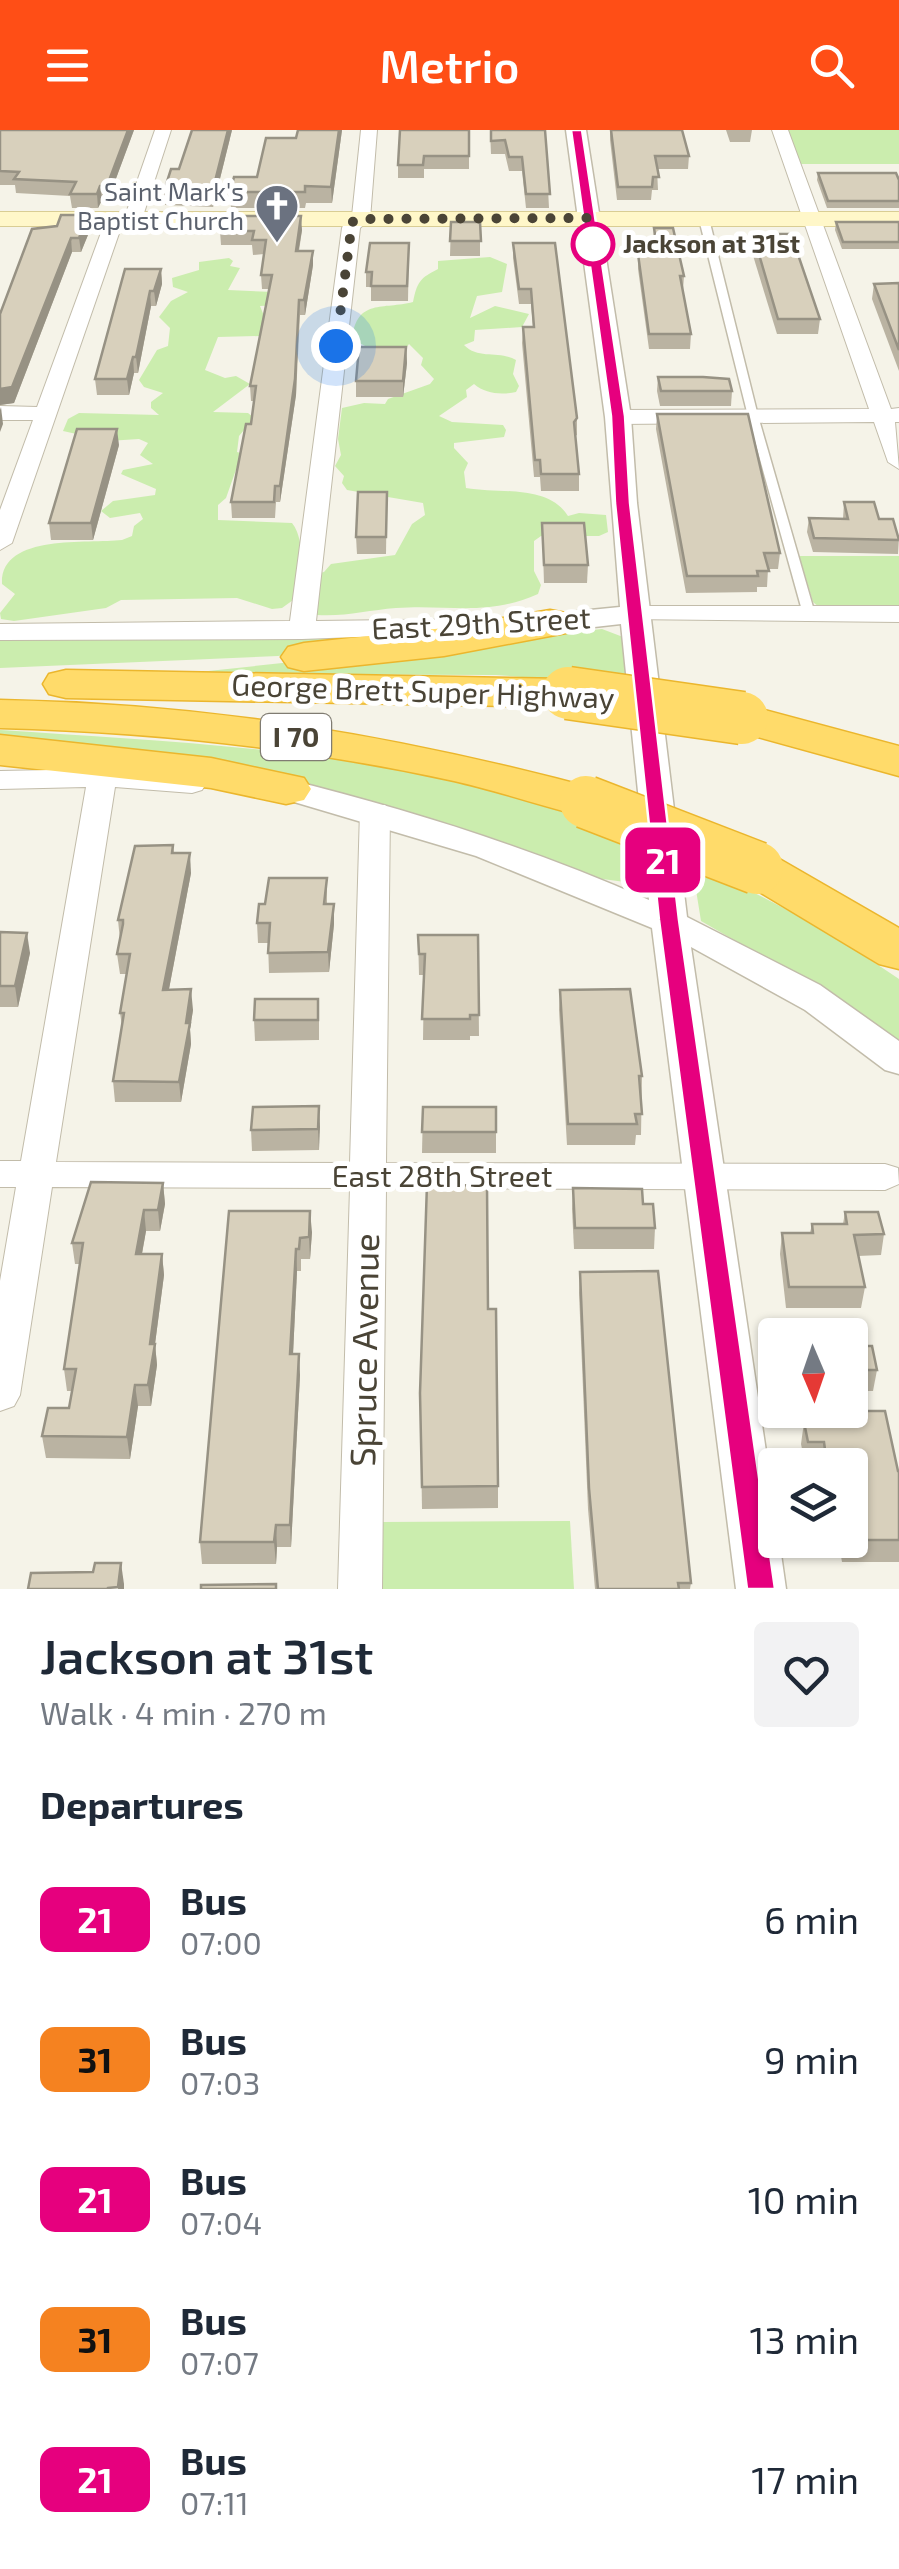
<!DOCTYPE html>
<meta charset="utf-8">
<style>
body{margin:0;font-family:"Exo 2",sans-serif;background:#f2f2f3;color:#1f2937;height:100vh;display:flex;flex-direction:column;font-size:38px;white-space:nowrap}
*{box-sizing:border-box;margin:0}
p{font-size:32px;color:#747a83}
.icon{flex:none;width:55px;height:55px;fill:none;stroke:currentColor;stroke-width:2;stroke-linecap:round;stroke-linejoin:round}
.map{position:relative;height:1459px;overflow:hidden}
.drawer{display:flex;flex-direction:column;background:#fff;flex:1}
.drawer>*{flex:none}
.badge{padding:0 20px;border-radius:15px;font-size:35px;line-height:65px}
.needle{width:65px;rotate:178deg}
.buttons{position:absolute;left:758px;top:1188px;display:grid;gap:20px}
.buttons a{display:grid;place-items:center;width:110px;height:110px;border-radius:10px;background:#fff;box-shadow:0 2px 8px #0004;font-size:50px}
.you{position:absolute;width:50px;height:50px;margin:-25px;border:8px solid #fff;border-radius:50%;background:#1a73e8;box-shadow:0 0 0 15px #1a73e833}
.map>.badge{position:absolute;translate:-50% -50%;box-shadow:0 0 0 5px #fff}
h2{padding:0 40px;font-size:38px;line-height:90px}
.round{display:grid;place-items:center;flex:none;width:105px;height:105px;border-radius:10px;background:#f2f2f3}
.summary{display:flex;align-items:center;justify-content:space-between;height:170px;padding:0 40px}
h1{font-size:48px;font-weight:600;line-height:75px}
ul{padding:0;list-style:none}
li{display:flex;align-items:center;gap:30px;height:140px;padding:0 40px}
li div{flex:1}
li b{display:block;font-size:38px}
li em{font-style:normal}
li .badge{min-width:110px;font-weight:700;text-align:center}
header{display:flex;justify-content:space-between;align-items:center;height:130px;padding:0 40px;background:#ff4e16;color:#fff;font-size:45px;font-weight:600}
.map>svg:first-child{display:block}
.green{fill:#cbedae}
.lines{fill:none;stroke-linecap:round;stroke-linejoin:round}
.service-casing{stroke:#c2bcaa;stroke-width:3}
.minor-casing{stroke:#c2bcaa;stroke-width:2}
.tertiary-casing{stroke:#c2bcaa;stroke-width:3}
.secondary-casing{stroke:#d9cd94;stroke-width:2}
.motorway-casing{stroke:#ebb62d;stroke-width:3}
.service{fill:#fff;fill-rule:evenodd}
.minor{fill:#fff;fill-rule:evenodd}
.tertiary{fill:#fff;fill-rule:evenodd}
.secondary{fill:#fff7c9;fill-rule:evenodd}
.motorway{fill:#ffdb6a;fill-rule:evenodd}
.motorway-bridge-casing{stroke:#ebb62d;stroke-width:55;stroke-linecap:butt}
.motorway-bridge{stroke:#ffdb6a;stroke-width:52}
.wall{fill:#bab3a2}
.shaded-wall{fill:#979284}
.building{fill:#d8d0bc;stroke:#979284;stroke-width:2.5}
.line{fill:#e6007e;stroke:#fff;stroke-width:2.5}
.walk{stroke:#4a4436;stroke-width:10;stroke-dasharray:0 18}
.stop-dot{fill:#fff;stroke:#e6007e;stroke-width:5}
.labels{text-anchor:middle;stroke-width:10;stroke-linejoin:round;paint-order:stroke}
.far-worship-label{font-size:25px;fill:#5b616d;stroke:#fff;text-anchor:end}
.far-stop-label{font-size:25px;font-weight:bold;fill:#4a4436;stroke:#fff;text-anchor:start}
.shield{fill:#fff;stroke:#807c72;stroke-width:2.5}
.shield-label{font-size:28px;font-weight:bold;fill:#4a4436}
.street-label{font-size:30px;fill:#4a4436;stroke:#fff}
.near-street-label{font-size:35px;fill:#4a4436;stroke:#fff}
</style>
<header><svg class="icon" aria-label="menu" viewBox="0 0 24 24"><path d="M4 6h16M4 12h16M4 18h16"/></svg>Metrio<svg class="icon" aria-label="search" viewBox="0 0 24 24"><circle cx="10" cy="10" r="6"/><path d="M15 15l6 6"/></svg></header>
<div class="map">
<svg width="899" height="1459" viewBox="0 0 899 1459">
<rect width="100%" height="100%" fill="#f5f3e8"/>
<g class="green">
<polygon points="787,0 899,0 899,34 800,34"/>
<path d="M490,127l17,7 -5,28 -25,4 -7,22 25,-12 34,8 -7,13 -47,3 -1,11 -10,4c15,15 34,5 52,15l-3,14 6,12 -3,6c-15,3 -30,2 -42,-8l-8,6 1,7 -28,19 13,6 51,3 3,5 -2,7 -50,6v5l14,15 -4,9 2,16c33,6 82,-4 102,28l11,-3 27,2 2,17 -9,4h-58l-7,5v30l7,14 -3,9c-52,23 -89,10 -142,14 -27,2 -52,9 -79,7l-17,-20 -18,13 -10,1 -35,-11 -116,2 -15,8 -92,13 -13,-2 -1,-6 15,-19 -13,-10c-2,-51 86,-40 120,-44l10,-4 2,-10 9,-7 -3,-6 -30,5 -9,-7 12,-10 42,-6 1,-6 -35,-15 2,-4 30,-6 -13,-9 8,-12 -9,-4 -31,2 -45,-10 5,-12 11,-6 80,2 -8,-7v-6l12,-9 -19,-6 -5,-7 18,-30 11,-4 2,-18 -11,-11 12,-16 17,-9 -15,-5 -1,-9 27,-8v-8l30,-4 4,3 -3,5 10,2 -12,22 46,2 24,12 -38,2 4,10 -4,20 -42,1 -13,33 20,8 11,-2 14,8 -37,28 35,1 6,5 -15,18 -2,16 11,3v5l-10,4 -12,34 -8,7v15l74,3c10,12 11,38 10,54l22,-5 7,-8 64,-9 17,-31 13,-9 -2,-12 -76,-13 -5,-7 2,-7 -9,-10 6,-11 -3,-16 4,-31 22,-5 21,1 3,-5 42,-15 4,-5 -13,-14 2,-7 -14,-14 -6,8 -36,-5 -15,-8c5,-41 31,-29 61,-37 4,-20 7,-24 25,-33v-8z"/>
<polygon points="799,426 899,426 899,481 819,477 813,472"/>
<polygon points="602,499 623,507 628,555 496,545 180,544"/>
<polygon points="316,505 448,506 278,526 0,538 0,510 294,510"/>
<path d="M0,600c190,13 390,20 571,85 26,10 52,22 77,33l3,29 -11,7 -45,-6 -281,-92 -95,-20 -219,-21z"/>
<path d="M692,735c75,30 141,69 207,114v67l-78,-56 -120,-69z"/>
<polygon points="570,1391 574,1459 381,1459 382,1392"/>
</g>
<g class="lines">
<defs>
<polygon id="service" points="704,86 709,89 758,286 815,484 813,487 805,487 803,484 748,286 699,89"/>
<g id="minor">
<polygon points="155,0 171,0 142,89 133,94 124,89 12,413 0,420 0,380 33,290 0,290 0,276 37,277 106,89 115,84 124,89"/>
<polygon points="361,0 377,0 370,89 360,98 316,491 482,489 491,492 495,497 491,502 302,509 0,510 0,494 290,491 342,98 346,89 352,86"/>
<polygon points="772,0 788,0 891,279 899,278 899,292 895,292 899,339 888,332 874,292 618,294 607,287 618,280 869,279"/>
<polygon points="635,476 899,476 899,492 626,489 622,484 626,479"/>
<polygon points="102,639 192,645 202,648 206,654 202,660 192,663 115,657 56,1032 350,1033 360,681 365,675 385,675 390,681 386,1033 885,1034 898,1038 899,1054 885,1060 386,1058 382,1459 338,1459 350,1058 52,1057 20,1265 14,1276 0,1281 0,1151 16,1057 0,1057 0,1031 21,1031 86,657 0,659 0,641"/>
</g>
<path id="tertiary" d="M566,0h20l45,287 6,86 50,414 133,68 79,56v33l-14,-4 -80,-60 -114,-63 84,565v28h4l7,49h-50l-84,-661 -176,-72 -202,-60 -5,-7 5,-7 12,-3c124,31 246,69 363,121l-28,-276 -71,8 -11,-3 -4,-6 4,-6 11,-3 70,-7 -15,-190z"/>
<rect id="secondary" x="0" y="82" width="899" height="14"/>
<g id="motorway">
<polygon points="550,480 566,483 572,493 566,503 444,526 304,541 288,537 281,527 288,517 304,513 444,498"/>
<polygon points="66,540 568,549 585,553 592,563 585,573 568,577 66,568 49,564 43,554 49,544"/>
<path d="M0,570c212,4 400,36 604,91l7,11 -7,11 -18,4c-44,-11 -88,-26 -132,-36 -150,-33 -301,-49 -454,-53z"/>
<polygon points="742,574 899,616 899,646 725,598 718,588 725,578"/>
<polygon points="0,605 211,628 304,648 311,659 304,670 286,674 211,658 0,635"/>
<polygon points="757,722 776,727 899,798 899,839 879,834 738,749 731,738 738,727"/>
</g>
</defs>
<use href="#service" class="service-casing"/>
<use href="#minor" class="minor-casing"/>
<use href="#tertiary" class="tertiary-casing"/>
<use href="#secondary" class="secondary-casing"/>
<use href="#motorway" class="motorway-casing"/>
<use href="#service" class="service"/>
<use href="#minor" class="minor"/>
<use href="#tertiary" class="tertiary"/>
<use href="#secondary" class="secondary"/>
<use href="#motorway" class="motorway"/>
<defs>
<g id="motorway-bridge">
<polyline points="568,563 742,588"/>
<polyline points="586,672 757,738"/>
</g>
</defs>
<use href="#motorway-bridge" class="motorway-bridge-casing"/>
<use href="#motorway-bridge" class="motorway-bridge"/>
</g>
<g class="wall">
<polygon points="0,0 134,0 108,70 102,70 98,78 72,78 70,66 16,63 15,55 0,55"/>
<polygon points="232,0 213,77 165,75 164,61 179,39"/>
<polygon points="342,0 332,73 306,73 305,78 231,78 230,62 257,47 296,8"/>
<polygon points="469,0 469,39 424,39 424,48 398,48 398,35"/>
<polygon points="490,0 545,0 549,78 526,78 522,41 509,41 505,24 491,24"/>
<polygon points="610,0 689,26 688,39 657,39 658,60 652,60 651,70 617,70 610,10"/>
<polygon points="726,0 752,0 750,12 730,12"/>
<polygon points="818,43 899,50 899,78 827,78 817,50"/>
<polygon points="451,92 480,92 480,126 450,126"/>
<polygon points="836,92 899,92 899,119 842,119 835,100"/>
<polygon points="654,98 684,146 683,160 691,204 690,219 649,219 638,139 638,124 655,124 653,112"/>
<polygon points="32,99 90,100 81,122 72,122 14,273 0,275 0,184"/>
<polygon points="302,100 299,121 313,135 305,185 300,185 296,265 280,372 276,372 275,388 232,388 231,372 251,294 254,271 251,271 250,256 269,159 262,159 261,145 264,124 253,125 252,115 221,115 220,101"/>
<polygon points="753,104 820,189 818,204 777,204 751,119"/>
<polygon points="409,113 408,171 371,171 371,157 366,157 366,142"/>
<polygon points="513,113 555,113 577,288 577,305 575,306 579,344 579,361 541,361 540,347 534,347 522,213 523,197 533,197 531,174 519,174 513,128"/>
<polygon points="161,139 162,154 156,176 151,176 138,243 134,243 129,265 97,265 95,249"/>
<polygon points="899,153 899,241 872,169 874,154"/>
<polygon points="406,217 407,233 403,267 356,267 356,251"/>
<polygon points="658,247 732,261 731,276 660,276 657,261"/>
<polygon points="657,284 780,423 778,439 768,439 767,457 757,457 757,462 686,463 656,299"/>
<polygon points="119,315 93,410 51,410 49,393"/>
<polygon points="387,362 386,424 357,424 356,407"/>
<polygon points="844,372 879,389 899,407 898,424 813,422 807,402 809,388 843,389"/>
<polygon points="542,393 588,435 587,453 544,453"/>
<polygon points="173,715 174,723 191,743 169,859 193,880 190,899 191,914 181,972 115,972 113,951 122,896 120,883 127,844 120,844 117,824 120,810 118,790"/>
<polygon points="327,748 327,774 334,794 329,842 269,843 268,813 258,813 257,793 265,774"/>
<polygon points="0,802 30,823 18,877 0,877"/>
<polygon points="418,805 478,805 479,906 470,906 470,910 423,910 424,845 419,845"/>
<polygon points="560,860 642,946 641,1005 636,1005 635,1015 567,1015 559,880"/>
<polygon points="319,889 319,910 255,911 254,890"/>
<polygon points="319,976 319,1020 252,1021 251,1000"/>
<polygon points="423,977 496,977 496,1023 422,1023"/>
<polygon points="163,1053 165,1074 160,1101 146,1101 142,1124 162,1124 164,1145 155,1214 157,1235 151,1276 138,1276 130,1329 46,1328 42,1306 69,1278 72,1261 67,1261 64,1239 80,1134 75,1134 72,1113"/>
<polygon points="573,1058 643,1074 655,1098 654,1119 574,1119 572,1079"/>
<polygon points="229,1081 312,1102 310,1129 301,1129 301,1141 297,1141 293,1224 300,1245 291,1417 277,1417 276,1434 202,1434 200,1412"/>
<polygon points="845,1082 884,1104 881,1125 858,1126 865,1157 861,1178 786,1178 780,1124 782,1103 810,1103 812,1094 843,1094"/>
<polygon points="580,1142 691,1453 690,1459 595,1459 588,1379 579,1163"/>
<polygon points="488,1179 498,1356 498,1378 422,1379 420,1263"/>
<polygon points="850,1216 877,1240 873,1261 850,1261"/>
<polygon points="815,1281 899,1341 899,1432 842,1432 838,1410 850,1410 850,1335 805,1334 801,1314 804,1292 814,1292"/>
</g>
<g class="shaded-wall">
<polygon points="128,0 134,0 108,70 107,56"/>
<polygon points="228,0 232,0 213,77 212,63"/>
<polygon points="339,0 342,0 332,73 331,57"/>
<polygon points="100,56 102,70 98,78 97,64"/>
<polygon points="88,85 90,100 81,122 79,108"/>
<polygon points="301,86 302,100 296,135 296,121"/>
<polygon points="71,108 72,122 14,273 0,275 0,259"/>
<polygon points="313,121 313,135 305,185 304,170"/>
<polygon points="161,139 162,154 156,176 154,161"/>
<polygon points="150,161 151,176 138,243 136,227"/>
<polygon points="299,170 296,265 280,372 280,356"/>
<polygon points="406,217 407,233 403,267 403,251"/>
<polygon points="133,227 134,243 129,265 127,249"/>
<polygon points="1,277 3,294 0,302 0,280"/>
<polygon points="117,299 119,315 93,410 91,393"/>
<polygon points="190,723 191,743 165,880 163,860"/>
<polygon points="334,774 334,794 329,842 328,822"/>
<polygon points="27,803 30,823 18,877 15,856"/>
<polygon points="191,859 193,880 190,899 191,914 181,972 179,952"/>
<polygon points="319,976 320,997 319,1020 318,999"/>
<polygon points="163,1053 165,1074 160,1101 158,1080"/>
<polygon points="144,1080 146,1101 138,1145 136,1124"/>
<polygon points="310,1081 312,1102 310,1129 309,1107"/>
<polygon points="296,1119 297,1141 292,1245 290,1224"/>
<polygon points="162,1124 164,1145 155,1214 157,1235 151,1276 148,1255 150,1214"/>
<polygon points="299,1224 300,1245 291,1417 290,1395"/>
<polygon points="135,1255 138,1276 130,1329 127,1307"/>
<polygon points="276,1395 277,1417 276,1434 274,1412"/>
<polygon points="121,1433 124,1454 124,1459 118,1459"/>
</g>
<g class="building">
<polygon points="0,0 128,0 107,56 100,56 97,64 70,64 76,52 14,49 19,42 0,41"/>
<polygon points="192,0 228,0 212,63 164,61 171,39 179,39"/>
<polygon points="298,0 339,0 331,57 305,56 305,62 230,62 234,47 257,47 266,8 296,8"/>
<polygon points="400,0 469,0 469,26 424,26 423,35 398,35"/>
<polygon points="491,0 545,0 550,64 526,64 522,27 509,27 505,10 491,11"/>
<polygon points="611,0 682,0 689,26 655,26 659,47 653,47 652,57 618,57"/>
<polygon points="818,43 896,43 899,50 899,71 828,71"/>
<polygon points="61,85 88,85 79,108 71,108 12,257 0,259 0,184 32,99 57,96"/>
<polygon points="224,86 301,86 296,121 313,121 304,170 299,170 295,249 280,356 275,356 274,372 231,372 246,294 251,294 256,256 250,256 272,145 261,145 266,110 252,110 254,101 220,101"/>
<polygon points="451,92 480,92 481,111 450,111"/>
<polygon points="836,92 899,92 899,112 843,112"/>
<polygon points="654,98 673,98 684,146 680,146 691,204 649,204 638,124 658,124"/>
<polygon points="753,104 791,104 820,189 778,189"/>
<polygon points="370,113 409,113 407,156 371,156 372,142 366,142"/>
<polygon points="513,113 555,113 577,288 574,292 579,344 541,344 540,330 535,330 523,197 534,197 531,159 519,159"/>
<polygon points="125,139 161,139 154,161 150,161 136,227 133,227 127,249 95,249"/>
<polygon points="899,153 899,220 874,154"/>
<polygon points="359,217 406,217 403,251 356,251"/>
<polygon points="658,247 703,247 729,249 732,261 661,261"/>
<polygon points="657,284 748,284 780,423 764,423 769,441 757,441 758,446 687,446"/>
<polygon points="77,299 117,299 91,393 49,393"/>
<polygon points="358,362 387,362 386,407 356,407"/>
<polygon points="844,372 874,372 879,389 893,389 899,410 814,408 809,388 848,389"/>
<polygon points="542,393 584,393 588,435 544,435"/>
<polygon points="173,715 172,723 190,723 163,860 191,859 186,893 190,893 179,952 113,951 124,883 120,883 130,824 117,824 123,794 123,790 118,790 135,716"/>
<polygon points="269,748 327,748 324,774 334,774 328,822 268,823 270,793 257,793 259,774 265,774"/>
<polygon points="0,802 27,803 15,856 0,856"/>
<polygon points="418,805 478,805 479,885 470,885 470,889 422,889 425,824 419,824"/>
<polygon points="630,859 642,946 639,946 642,984 635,984 637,994 568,994 560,860"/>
<polygon points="255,869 318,869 318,890 254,890"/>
<polygon points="319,976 318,999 251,1000 253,977"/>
<polygon points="423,977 496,977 496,1002 422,1002"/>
<polygon points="91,1052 163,1053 158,1080 144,1080 136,1124 162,1124 150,1214 155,1214 148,1255 135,1255 127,1307 42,1306 48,1278 69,1278 76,1239 64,1239 83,1113 72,1113"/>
<polygon points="427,1054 487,1056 488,1179 496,1179 498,1356 422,1357 420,1263"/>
<polygon points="573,1058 642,1059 643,1074 653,1074 655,1098 575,1098"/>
<polygon points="229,1081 310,1081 309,1107 300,1108 299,1119 296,1119 290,1224 299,1224 290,1395 276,1395 274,1412 200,1412"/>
<polygon points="845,1082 878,1082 884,1104 854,1105 865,1157 789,1157 782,1103 813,1103 812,1094 847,1094"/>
<polygon points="658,1141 691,1453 678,1453 679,1459 598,1459 589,1358 580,1142"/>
<polygon points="850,1216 872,1216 877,1240 850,1240"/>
<polygon points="815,1281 885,1281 898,1341 899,1341 899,1410 845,1410 850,1410 850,1335 827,1335 824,1312 808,1312 804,1292 818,1292"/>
<polygon points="95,1433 121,1433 118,1457 108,1458 107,1459 28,1459 31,1443 93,1442"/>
<polygon points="276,1454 276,1459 201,1459 201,1455"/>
</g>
<polygon class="line" points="571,0 582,0 625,286 630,373 679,790 775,1459 747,1459 659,790 615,373 611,286"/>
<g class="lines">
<polyline class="walk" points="336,216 352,92 361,89 590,88 593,114"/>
</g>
<defs>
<symbol id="church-pin" viewBox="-11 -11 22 30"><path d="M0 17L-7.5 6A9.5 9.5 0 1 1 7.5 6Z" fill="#6b7280" stroke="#fff"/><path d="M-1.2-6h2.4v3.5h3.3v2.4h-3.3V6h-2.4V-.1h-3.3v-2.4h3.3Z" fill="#fff"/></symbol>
</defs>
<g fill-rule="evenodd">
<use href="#church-pin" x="252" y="51" width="50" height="68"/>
</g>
<circle class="stop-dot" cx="593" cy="114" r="20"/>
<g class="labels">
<g class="far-worship-label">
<text x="244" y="71">Saint Mark's<tspan x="244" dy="29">Baptist Church</tspan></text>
</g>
<g class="far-stop-label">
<text x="623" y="123">Jackson at 31st</text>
</g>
<rect class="shield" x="261" y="584" width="70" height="46" rx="8"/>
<g class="shield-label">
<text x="296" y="617">I 70</text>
</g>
<g class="street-label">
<text transform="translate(481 494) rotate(-3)" y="10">East 29th Street</text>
<text transform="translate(423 562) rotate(2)" y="10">George Brett Super Highway</text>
<text x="442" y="1057">East 28th Street</text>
</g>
<g class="near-street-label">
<text transform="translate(365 1220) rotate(-89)" y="12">Spruce Avenue</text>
</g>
</g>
</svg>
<div class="buttons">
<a><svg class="needle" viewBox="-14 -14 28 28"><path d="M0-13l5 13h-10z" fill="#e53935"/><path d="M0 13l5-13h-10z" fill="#747a83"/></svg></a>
<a><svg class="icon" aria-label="layers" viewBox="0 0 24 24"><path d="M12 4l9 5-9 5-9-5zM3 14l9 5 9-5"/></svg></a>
</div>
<div class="you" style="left:336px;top:216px"></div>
<b class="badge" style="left:663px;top:730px;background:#e6007e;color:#fff">21</b>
</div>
<section class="drawer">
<div class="summary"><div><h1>Jackson at 31st</h1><p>Walk · 4 min · 270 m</p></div><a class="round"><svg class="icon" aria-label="heart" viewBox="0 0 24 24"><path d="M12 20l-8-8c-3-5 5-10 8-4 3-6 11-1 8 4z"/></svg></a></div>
<h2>Departures</h2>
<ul>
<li><span class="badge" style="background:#e6007e;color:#fff">21</span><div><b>Bus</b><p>07:00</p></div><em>6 min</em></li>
<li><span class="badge" style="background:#f58220;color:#111">31</span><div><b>Bus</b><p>07:03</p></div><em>9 min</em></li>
<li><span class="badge" style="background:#e6007e;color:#fff">21</span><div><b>Bus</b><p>07:04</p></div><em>10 min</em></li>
<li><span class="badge" style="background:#f58220;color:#111">31</span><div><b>Bus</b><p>07:07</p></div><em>13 min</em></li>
<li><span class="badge" style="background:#e6007e;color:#fff">21</span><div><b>Bus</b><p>07:11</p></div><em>17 min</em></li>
</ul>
</section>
